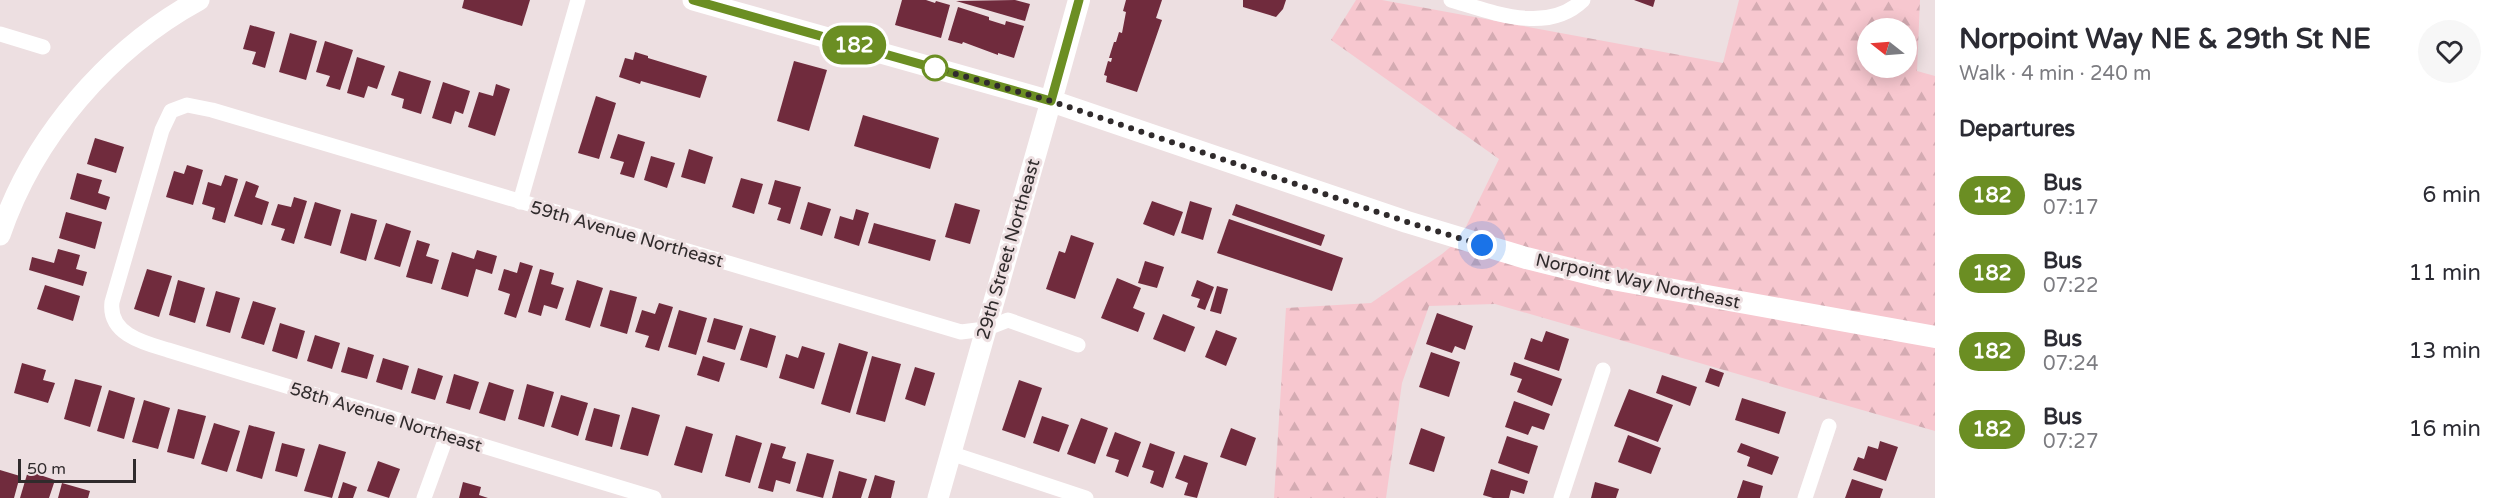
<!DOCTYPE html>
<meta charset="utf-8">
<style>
body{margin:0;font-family:"Varela Round",sans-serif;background:#f7f7f7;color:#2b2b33;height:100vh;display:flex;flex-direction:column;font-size:22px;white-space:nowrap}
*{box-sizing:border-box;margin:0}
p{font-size:20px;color:#7c7c81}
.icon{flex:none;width:33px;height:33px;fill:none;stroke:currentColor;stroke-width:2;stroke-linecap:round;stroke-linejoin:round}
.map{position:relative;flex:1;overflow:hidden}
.sheet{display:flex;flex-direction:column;background:#fff;width:570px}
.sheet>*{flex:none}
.badge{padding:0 12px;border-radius:20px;font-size:21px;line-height:39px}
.needle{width:39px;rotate:287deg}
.fabs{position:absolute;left:1857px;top:18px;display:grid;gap:12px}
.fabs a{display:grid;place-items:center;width:60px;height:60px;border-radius:50%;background:#fff;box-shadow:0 3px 15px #0003;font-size:30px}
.scale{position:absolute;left:18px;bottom:15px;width:118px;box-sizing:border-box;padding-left:6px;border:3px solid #302b2c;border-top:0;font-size:16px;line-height:21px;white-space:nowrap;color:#302b2c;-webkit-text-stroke:4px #eddfe1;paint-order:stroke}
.you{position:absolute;width:30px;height:30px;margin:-15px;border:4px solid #fff;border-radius:50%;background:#1a73e8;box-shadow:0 0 0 9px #1a73e833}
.map>.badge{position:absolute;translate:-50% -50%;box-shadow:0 0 0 3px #fff}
h2{padding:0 24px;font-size:22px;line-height:54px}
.round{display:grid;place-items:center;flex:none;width:63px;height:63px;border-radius:32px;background:#f7f7f7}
.headline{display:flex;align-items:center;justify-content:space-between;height:102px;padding:0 24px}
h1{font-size:28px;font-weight:700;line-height:45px}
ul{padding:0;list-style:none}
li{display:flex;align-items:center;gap:18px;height:78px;padding:0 24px}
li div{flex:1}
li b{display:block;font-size:22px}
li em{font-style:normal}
li .badge{min-width:66px;font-weight:700;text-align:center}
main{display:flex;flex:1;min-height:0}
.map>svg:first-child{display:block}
.forest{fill:url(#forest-firs);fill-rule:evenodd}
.building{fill:#702b3d}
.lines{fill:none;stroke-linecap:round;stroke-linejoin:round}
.street{stroke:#fff;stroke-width:15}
.secondary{stroke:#fff;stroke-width:21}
.primary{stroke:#fff;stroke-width:22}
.line-casing{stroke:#fff;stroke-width:14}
.line{stroke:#6b8e23;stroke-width:9}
.walk{stroke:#302b2c;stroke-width:6;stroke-dasharray:0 10.8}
.stop-dot{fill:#fff;stroke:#6b8e23;stroke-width:3}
.labels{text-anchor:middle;stroke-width:6;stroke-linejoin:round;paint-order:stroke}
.street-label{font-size:18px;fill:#302b2c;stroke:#eddfe1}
</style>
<main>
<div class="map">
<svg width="1935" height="498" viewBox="0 0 1935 498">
<defs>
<pattern id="forest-firs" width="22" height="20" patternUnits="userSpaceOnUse" patternTransform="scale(1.5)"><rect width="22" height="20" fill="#f7c7cf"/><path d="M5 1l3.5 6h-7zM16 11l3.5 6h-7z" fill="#d4abb2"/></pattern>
</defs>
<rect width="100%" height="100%" fill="#eddfe1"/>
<path class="forest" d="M1356,0h26l341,63 16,-63h181l-3,71 18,5v355l-440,-127 -66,2 -27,77 -16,115h-112l12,-190 85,-5 71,-49 18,-15 39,-80 -168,-119zM1868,28h38v40h-38z"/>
<g class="building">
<polygon points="464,0 530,0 522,26 462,8"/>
<polygon points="902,0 926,0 935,3 936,1 950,5 941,38 895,25"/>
<polygon points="1015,0 1030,4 1025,21 956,1"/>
<polygon points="1126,0 1162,0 1156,18 1162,20 1137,92 1106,82 1107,76 1104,75 1108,61 1111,62 1112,58 1109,58 1114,42 1116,42 1119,32 1122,33 1126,12 1123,11"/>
<polygon points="1243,0 1286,0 1283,9 1276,17 1243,7"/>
<polygon points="1634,0 1655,0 1653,7"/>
<polygon points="958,7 989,17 989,20 1005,25 1006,21 1024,26 1014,58 998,53 998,55 963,42 962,44 948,40"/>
<polygon points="250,25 275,32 265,68 252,64 256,52 243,49"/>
<polygon points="290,33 317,41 306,80 279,72"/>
<polygon points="325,41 353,50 340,90 326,86 330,76 316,72"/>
<polygon points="635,52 648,56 648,58 707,76 700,98 641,81 640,84 619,77 625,58 633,60"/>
<polygon points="357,57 385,66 377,89 368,86 364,98 347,93"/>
<polygon points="794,61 827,70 809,131 777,121"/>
<polygon points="399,71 431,81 421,114 402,108 404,99 391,95"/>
<polygon points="443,82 470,91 463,114 455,111 451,124 432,118"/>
<polygon points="496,84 510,89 495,136 468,127 479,92 493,96"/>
<polygon points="596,96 616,103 599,159 578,153"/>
<polygon points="863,115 939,138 930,169 854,146"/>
<polygon points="618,134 645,142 634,178 620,174 624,162 610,158"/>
<polygon points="95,138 124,147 116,173 87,164"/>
<polygon points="689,149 713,157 705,184 681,177"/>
<polygon points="651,156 675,163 667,188 644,180"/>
<polygon points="187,165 203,170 193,205 166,197 174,171 184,174"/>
<polygon points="77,173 102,180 98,193 110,197 106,210 70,199"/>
<polygon points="225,175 238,179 225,223 212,219 215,208 202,204 208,182 221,186"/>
<polygon points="741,178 763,184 754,214 732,207"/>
<polygon points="775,180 801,187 790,224 777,220 781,208 768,204"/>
<polygon points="246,181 259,186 255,197 269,202 262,225 234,216"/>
<polygon points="294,197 307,201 294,244 281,240 285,229 271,225 278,204 291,207"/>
<polygon points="1152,201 1183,212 1174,236 1143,224"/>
<polygon points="1190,201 1212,208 1203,240 1181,233"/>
<polygon points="315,202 341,210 331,246 304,238"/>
<polygon points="808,202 831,209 822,236 800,229"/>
<polygon points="955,203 980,210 970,244 945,237"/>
<polygon points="1236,204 1325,235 1321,246 1232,215"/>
<polygon points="856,209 869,213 859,246 834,238 840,216 853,220"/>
<polygon points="66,212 102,222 95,249 59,238"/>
<polygon points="351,213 377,220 366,261 340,253"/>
<polygon points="1229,219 1343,258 1332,291 1217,253"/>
<polygon points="386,223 411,231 400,267 374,259"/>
<polygon points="874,223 936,240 930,261 868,243"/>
<polygon points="1071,235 1094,243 1075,299 1046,289 1059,251 1065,253"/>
<polygon points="417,240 430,244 426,256 439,260 432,284 406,277"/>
<polygon points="58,249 80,255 76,269 87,272 83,286 29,270 32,257 54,263"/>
<polygon points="477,250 497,256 492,274 476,269 468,297 441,289 452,252 474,259"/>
<polygon points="1145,261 1164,267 1157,288 1138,283"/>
<polygon points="520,262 533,266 516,318 504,314 510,294 498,290 504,269 517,273"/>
<polygon points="147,269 172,276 159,317 134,309"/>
<polygon points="540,269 554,273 551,284 564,288 557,309 544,305 541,316 528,312"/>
<polygon points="1117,278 1141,288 1133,308 1145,313 1138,332 1101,318"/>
<polygon points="178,280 205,288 195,323 169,315"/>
<polygon points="577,280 603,288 590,328 565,320"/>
<polygon points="1197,280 1214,287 1205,310 1197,307 1200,299 1191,296"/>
<polygon points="45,285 80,296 73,321 37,309"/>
<polygon points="1217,286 1228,289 1221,314 1210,311"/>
<polygon points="610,290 637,297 627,334 600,326"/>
<polygon points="216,291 240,298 230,333 206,326"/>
<polygon points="253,301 276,308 264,345 241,338"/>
<polygon points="659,303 673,307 659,351 645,347 649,336 635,332 642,310 655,314"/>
<polygon points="679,310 707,318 696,355 668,347"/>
<polygon points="1437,313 1473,326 1465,350 1455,346 1452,353 1426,344"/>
<polygon points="1163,314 1195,327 1185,352 1153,339"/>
<polygon points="714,318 743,326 735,350 707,342"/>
<polygon points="280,323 305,331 297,359 272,351"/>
<polygon points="750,328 776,336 767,368 740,360"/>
<polygon points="1216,330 1237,338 1226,366 1205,357"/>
<polygon points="1546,331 1569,339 1559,371 1524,359 1531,338 1542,342"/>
<polygon points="315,335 340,343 332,369 307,361"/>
<polygon points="839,343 868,352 850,413 821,404"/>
<polygon points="802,346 825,353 814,389 779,378 786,354 798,358"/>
<polygon points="348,347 374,355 367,379 341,372"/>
<polygon points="1431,352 1460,362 1449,397 1419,387"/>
<polygon points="703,356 725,363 719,382 697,375"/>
<polygon points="872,356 901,364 885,422 856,414"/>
<polygon points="383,358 409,366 402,390 376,382"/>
<polygon points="1514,362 1562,379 1552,406 1517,392 1522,379 1510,375"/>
<polygon points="22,363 46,370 43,380 55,383 48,403 14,393"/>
<polygon points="915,367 935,373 925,406 905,399"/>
<polygon points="418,368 443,376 435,400 411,393"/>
<polygon points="1710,368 1724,373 1719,387 1705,382"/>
<polygon points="454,374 479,382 470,410 446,403"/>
<polygon points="1662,375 1697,387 1690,406 1656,393"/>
<polygon points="75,379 102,386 90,427 64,419"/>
<polygon points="1019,380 1042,388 1025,438 1002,430"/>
<polygon points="489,382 514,390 505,421 479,413"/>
<polygon points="527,384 554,392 544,427 518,419"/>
<polygon points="1629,389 1673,405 1658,442 1614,426"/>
<polygon points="109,390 135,398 124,439 97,431"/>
<polygon points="561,395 588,403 578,436 551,427"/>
<polygon points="1742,398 1786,412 1779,434 1735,420"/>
<polygon points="144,400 170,408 158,449 132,442"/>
<polygon points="1514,401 1550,414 1544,430 1532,426 1528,435 1505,427"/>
<polygon points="632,407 660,415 648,456 620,449"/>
<polygon points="594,408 620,415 612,447 585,440"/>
<polygon points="178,409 206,416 194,459 167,452"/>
<polygon points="1042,416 1069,425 1059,452 1033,443"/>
<polygon points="1081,418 1108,428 1095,464 1067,454"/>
<polygon points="214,423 240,431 227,472 201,464"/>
<polygon points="249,425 275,432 262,479 236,471"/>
<polygon points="686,426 713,434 702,473 674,465"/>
<polygon points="1231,428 1256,438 1246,466 1220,457"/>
<polygon points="1421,428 1445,437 1434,472 1409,464"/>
<polygon points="1115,432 1141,442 1128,477 1115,472 1119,460 1106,456"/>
<polygon points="736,435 762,443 750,483 725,476"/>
<polygon points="1628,435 1661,448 1651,474 1618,462"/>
<polygon points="1507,436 1538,446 1529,474 1498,463"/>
<polygon points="1880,441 1898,447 1886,481 1853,470 1858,457 1864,459 1868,446 1878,449"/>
<polygon points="282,443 305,449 297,477 275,471"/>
<polygon points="771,443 786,447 782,458 796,462 790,484 776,480 773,492 758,488"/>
<polygon points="1150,443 1175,452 1163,488 1150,483 1154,471 1142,467"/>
<polygon points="1741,443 1779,457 1772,475 1747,466 1750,457 1737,452"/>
<polygon points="319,444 346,452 332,498 304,491"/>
<polygon points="807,453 834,460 823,498 796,491"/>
<polygon points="1184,455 1208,463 1197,498 1184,495 1188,483 1175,478"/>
<polygon points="378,461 400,469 389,498 367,491"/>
<polygon points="1491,469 1528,481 1524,494 1511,490 1509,498 1493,498 1483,495"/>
<polygon points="0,470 20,476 14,498 0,498"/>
<polygon points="28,471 55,480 49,498 20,498"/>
<polygon points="839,471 867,479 861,498 832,498"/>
<polygon points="875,475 895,481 891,498 868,498"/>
<polygon points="1852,479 1883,489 1880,498 1845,498"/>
<polygon points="1743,480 1763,486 1760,498 1737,498"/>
<polygon points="343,482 357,487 353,498 338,498"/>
<polygon points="463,482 481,487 479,495 488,498 459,498"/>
<polygon points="1595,482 1619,489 1616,498 1591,498"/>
<polygon points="62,483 90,491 88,498 58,498"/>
</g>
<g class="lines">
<g class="street">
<path d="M1451,0c41,12 96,35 132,0"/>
<polyline points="0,34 43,47"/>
<polyline points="520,202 578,0"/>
<polyline points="950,453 1086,498"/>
<polyline points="424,498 447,435"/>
<path d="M654,498l-486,-148c-24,-7 -60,-16 -56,-48l50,-172 9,-19 16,-6 25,5 749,222 24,-3 23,-9 70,25"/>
<polyline points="1561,498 1603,370"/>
<polyline points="1805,498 1829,426"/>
</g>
<g class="secondary">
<polyline points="693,0 1051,101 938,498"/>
<path d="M0,235c33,-98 109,-186 199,-235"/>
</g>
<polyline class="primary" points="1079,0 1051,101 1407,222 1526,258 1607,278 1935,337"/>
</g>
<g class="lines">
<defs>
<polyline id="line" points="693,0 1051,101 1079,0"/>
</defs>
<use href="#line" class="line-casing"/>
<use href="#line" class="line"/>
<polyline class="walk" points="935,68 1051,101 1407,222 1482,245"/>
</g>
<circle class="stop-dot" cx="935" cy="68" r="12"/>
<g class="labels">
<g class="street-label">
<text transform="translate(627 234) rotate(16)" y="6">59th Avenue Northeast</text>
<text transform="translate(1008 249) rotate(-74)" y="6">29th Street Northeast</text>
<text transform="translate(1638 281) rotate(12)" y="6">Norpoint Way Northeast</text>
<text transform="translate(386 417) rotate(17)" y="6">58th Avenue Northeast</text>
</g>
</g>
</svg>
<div class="fabs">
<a><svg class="needle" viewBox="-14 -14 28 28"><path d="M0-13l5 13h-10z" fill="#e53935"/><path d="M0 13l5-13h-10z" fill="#7c7c81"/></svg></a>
</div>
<div class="scale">50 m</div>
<div class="you" style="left:1482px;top:245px"></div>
<b class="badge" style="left:854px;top:45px;background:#6b8e23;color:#fff">182</b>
</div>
<section class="sheet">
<div class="headline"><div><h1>Norpoint Way NE &amp; 29th St NE</h1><p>Walk · 4 min · 240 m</p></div><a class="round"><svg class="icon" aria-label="heart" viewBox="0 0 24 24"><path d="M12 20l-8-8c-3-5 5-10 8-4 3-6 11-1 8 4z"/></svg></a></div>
<h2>Departures</h2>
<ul>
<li><span class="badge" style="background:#6b8e23;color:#fff">182</span><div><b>Bus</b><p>07:17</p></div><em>6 min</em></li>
<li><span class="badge" style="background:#6b8e23;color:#fff">182</span><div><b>Bus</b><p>07:22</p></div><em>11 min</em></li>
<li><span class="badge" style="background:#6b8e23;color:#fff">182</span><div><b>Bus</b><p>07:24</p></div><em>13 min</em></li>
<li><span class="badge" style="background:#6b8e23;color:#fff">182</span><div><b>Bus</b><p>07:27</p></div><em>16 min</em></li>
</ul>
</section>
</main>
